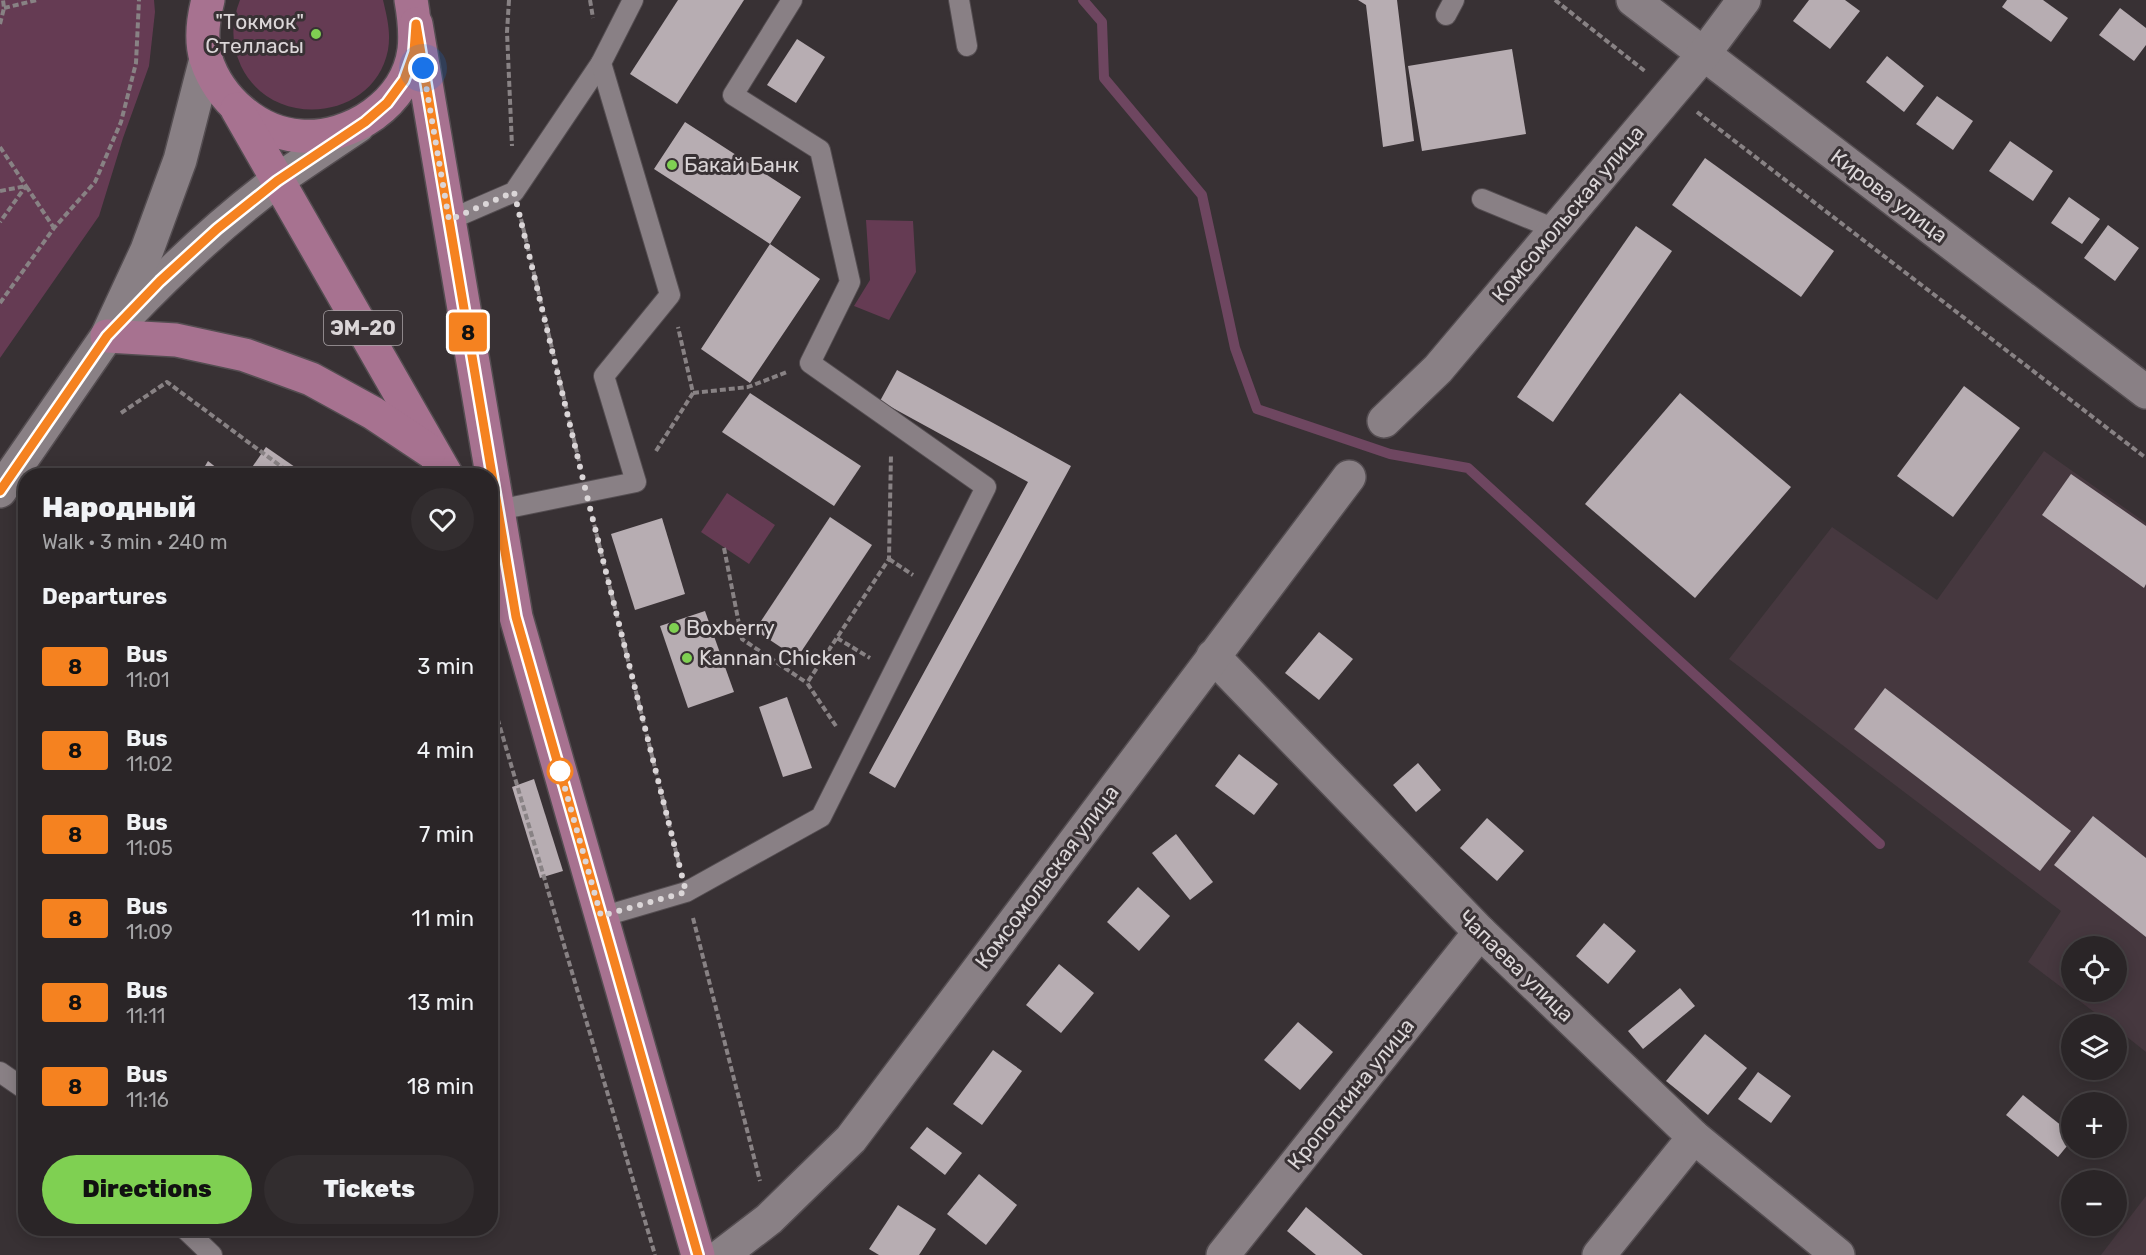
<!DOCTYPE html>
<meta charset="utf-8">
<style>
body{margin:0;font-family:Rubik,sans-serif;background:#322d2f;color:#f1f3f6;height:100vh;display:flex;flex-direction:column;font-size:22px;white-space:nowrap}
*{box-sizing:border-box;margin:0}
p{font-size:20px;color:#a5a5a7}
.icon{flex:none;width:33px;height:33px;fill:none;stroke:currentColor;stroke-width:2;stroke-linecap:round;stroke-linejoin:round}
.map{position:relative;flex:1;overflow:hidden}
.drawer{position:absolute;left:18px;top:468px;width:480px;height:768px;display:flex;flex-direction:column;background:#2a2527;border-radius:24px;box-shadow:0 3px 15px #0003,0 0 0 2px #464244}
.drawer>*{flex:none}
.badge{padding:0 12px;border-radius:4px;font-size:21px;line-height:39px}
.tools{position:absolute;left:2061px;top:936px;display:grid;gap:12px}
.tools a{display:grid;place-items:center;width:66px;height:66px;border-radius:50%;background:#2a2527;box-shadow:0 3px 15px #0003,0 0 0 2px #464244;font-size:30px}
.you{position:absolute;width:30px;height:30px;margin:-15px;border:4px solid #fff;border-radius:50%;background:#1a73e8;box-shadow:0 0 0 9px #1a73e833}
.map>.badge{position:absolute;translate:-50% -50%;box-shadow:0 0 0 3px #fff}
h2{padding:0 24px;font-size:22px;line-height:54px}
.round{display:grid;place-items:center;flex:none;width:63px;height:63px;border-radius:32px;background:#322d2f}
.head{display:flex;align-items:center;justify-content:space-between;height:102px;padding:0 24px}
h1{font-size:28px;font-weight:800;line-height:45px}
.primary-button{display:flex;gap:12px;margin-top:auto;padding:12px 24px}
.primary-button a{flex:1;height:69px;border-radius:36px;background:#7fd052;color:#111;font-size:24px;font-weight:800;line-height:69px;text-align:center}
.primary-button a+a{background:#322d2f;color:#f1f3f6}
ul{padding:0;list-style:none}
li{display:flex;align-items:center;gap:18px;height:84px;padding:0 24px}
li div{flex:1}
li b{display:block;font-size:22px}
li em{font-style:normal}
li .badge{min-width:66px;font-weight:700;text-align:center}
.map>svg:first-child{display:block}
.built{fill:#46383f;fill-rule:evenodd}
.green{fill:#653b53}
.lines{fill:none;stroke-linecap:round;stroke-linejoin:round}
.stream{stroke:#6e4660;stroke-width:10}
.building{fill:#b7adb2}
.service-casing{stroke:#544d51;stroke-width:22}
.minor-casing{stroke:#544d51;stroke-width:36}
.secondary-casing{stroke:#544d51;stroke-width:36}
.primary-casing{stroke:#544d51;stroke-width:36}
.path{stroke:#888284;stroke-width:4;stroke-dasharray:6 3;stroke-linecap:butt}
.service{stroke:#898085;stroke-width:20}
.minor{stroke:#898085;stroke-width:33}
.secondary{stroke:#898085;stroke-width:33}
.primary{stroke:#a77290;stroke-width:33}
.line-casing{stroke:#fff;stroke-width:14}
.line{stroke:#f58220;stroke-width:9}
.walk{stroke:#dbd6d8;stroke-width:6;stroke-dasharray:0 10.8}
.poi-dot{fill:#7fd052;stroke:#383134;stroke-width:2}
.stop-dot{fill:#fff;stroke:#f58220;stroke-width:3}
.labels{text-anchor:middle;stroke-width:6;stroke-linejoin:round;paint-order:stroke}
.shield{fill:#383134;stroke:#aaa4a7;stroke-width:1.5}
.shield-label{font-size:20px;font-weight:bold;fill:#dbd6d8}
.poi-label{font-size:21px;fill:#dbd6d8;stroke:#383134;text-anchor:start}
.street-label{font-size:21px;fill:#dbd6d8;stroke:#383134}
</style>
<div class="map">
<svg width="2146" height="1255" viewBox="0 0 2146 1255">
<rect width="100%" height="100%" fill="#383134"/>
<g class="built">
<path d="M2044,451l102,72v529l-29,-23 -1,-5h-6l-82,-62 33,-51 -332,-252 103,-132 105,73zM2072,946h44v46h-44z"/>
<polygon points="2146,1196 2146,1255 2101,1255"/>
</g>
<g class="green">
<polygon points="0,0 154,0 155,12 149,66 123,138 99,216 0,358"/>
<path d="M240,0h143c4,17 8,32 5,50 -14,71 -116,81 -147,16 -10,-22 -10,-43 -1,-66z"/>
<polygon points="866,220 913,221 916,272 889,320 854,306 870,280"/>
<polygon points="727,493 775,525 749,564 701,532"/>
</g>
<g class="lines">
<polyline class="stream" points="1083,0 1102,22 1104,78 1202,195 1235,348 1257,409 1390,454 1468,468 1880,844"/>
</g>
<g class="building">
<polygon points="678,0 744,0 677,104 630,74"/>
<polygon points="1358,0 1397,0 1414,141 1383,147 1366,5"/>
<polygon points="1809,0 1845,0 1860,11 1830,49 1793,21"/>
<polygon points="2007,0 2043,0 2068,18 2051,42 2002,7"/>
<polygon points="2120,8 2146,28 2146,45 2134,61 2099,35"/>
<polygon points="797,39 825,57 796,103 767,85"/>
<polygon points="1512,49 1526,134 1422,151 1408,66"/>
<polygon points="1887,56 1924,86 1904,112 1866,82"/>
<polygon points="1937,96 1973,121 1953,150 1916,124"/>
<polygon points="685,122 801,197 770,244 820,279 750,383 701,349 770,244 654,169"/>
<polygon points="2010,141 2053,171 2033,201 1989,171"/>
<polygon points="1705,158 1834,251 1801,297 1672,205"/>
<polygon points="2069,197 2100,219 2082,244 2051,223"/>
<polygon points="2108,225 2139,248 2115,281 2084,258"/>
<polygon points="1636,226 1672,251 1553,422 1517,397"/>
<polygon points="897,370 1071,466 895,788 869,773 1028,482 880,401"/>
<polygon points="1964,386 2020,428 1953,517 1897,476"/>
<polygon points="750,393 861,466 834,506 722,432"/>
<polygon points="1680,393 1791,487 1695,598 1585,504"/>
<polygon points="266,447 308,476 246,476"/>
<polygon points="208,461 227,476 199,476"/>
<polygon points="2071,474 2146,526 2146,584 2144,588 2042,515"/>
<polygon points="830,517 872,545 797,658 755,630"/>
<polygon points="662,518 685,594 635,610 611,534"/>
<polygon points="705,611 734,692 688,708 660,626"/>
<polygon points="1319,632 1353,659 1319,700 1285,673"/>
<polygon points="1885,688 2071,831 2040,871 1854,729"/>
<polygon points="787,697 812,768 783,777 759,707"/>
<polygon points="1239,754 1278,784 1254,815 1215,786"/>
<polygon points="1418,763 1441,790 1416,812 1393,785"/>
<polygon points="534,779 563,871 540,878 512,787"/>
<polygon points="2093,816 2146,858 2146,937 2054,865"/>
<polygon points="1487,818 1524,851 1497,881 1460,848"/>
<polygon points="1176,834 1213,882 1190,900 1152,853"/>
<polygon points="1138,887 1170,916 1139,951 1107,922"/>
<polygon points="1604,923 1636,951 1608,984 1576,956"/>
<polygon points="1059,964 1094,993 1061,1033 1026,1005"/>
<polygon points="1680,988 1695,1006 1643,1049 1628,1031"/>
<polygon points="1298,1022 1333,1052 1300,1090 1264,1060"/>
<polygon points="1705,1034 1747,1068 1708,1115 1666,1081"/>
<polygon points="993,1050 1022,1071 982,1125 953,1104"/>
<polygon points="1758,1072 1791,1096 1771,1123 1738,1099"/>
<polygon points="2023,1095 2072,1134 2072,1140 2058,1157 2006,1115"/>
<polygon points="927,1127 962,1153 945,1175 910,1148"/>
<polygon points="979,1174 1017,1205 986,1245 947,1214"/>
<polygon points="898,1205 936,1229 919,1255 879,1255 869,1249"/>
<polygon points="1306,1207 1363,1255 1316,1255 1287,1231"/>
</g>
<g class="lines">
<defs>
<g id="service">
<polyline points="959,0 967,46"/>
<polyline points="1446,15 1454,0"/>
<polyline points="1482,199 1555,229"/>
<polyline points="449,220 514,192 601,63"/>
<polyline points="498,510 636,482 604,376 670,295 601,63 633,0"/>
<polyline points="601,917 686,892 821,817 986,487 810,363 850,282 820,150 733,95 792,0"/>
<polyline points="0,1072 26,1090"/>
<polyline points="184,1228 212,1255"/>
</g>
<g id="minor">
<polyline points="1633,0 2146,392"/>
<polyline points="1384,421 1438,369 1703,55 1744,0"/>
<polyline points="1213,656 1480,932 1694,1137 1838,1255"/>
<polyline points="722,1255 769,1219 851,1139 1349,477"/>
<polyline points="1223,1255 1480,932"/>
<polyline points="1599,1255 1694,1137"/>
</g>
<g id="secondary">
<path d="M125,318c47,-49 98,-97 153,-138 26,-18 53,-36 80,-54"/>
<polyline points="0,491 107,336 147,250 180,160 206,59"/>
</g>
<g id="primary">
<path d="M208,0c-5,19 -8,39 -2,59 13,40 51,74 94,77 51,4 107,-33 114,-86 2,-18 0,-33 -3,-50"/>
<polyline points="416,24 516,617 698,1255"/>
<polyline points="237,109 447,476"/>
<polyline points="107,336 176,340 245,355 311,379 373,413 430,451"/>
</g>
</defs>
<use href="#service" class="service-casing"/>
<use href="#minor" class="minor-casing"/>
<use href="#secondary" class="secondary-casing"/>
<use href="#primary" class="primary-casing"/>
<g class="path">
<polyline points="509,0 507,32 512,146"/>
<polyline points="590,0 593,18"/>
<polyline points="1555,0 1646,72"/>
<polyline points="4,8 37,0"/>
<polyline points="0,24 4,8 3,0"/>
<polyline points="1697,112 2146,458"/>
<polyline points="0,147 26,186 0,222"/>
<polyline points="0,191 26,186 54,228"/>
<polyline points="521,219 580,465"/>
<polyline points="0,303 54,228 95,182 121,122 136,63 139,0"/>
<polyline points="693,393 748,387 787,372"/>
<polyline points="121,413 167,382 294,476"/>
<polyline points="656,451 693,393 678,327"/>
<polyline points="592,516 679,864"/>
<polyline points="724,548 742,639 807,683"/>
<polyline points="889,559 913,575"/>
<polyline points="837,638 870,658"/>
<polyline points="490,693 655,1255"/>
<polyline points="836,726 807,683 889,559 891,454"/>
<polyline points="693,918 760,1181"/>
</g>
<use href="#service" class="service"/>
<use href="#minor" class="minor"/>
<use href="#secondary" class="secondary"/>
<use href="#primary" class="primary"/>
</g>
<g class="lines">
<defs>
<polyline id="line" points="0,491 107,336 160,281 217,229 277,181 365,122 387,103 404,80 414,52 416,24 516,617 698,1255"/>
</defs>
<use href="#line" class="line-casing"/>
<use href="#line" class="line"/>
<polyline class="walk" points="423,68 449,220 514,192 586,492 686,892 601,916 559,767 560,771"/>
</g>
<g class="poi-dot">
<circle cx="316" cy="34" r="6"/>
<circle cx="672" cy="165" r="6"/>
<circle cx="674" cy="628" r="6"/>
<circle cx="687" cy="658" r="6"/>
</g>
<circle class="stop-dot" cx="560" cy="771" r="12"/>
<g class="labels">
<rect class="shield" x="324" y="311" width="78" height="34" rx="4.5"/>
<g class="shield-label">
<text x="363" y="335">ЭМ-20</text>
</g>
<g class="poi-label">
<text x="304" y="29" text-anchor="end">"Токмок"<tspan x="304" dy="24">Стелласы</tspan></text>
<text x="684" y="172">Бакай Банк</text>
<text x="686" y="635">Boxberry</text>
<text x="699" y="665">Kannan Chicken</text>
</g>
<g class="street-label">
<text transform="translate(1889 196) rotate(37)" y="7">Кирова улица</text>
<text transform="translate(1568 214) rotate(-50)" y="7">Комсомольская улица</text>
<text transform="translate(1047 877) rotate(-53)" y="7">Комсомольская улица</text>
<text transform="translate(1516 966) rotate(44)" y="7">Чапаева улица</text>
<text transform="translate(1351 1094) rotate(-51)" y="7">Кропоткина улица</text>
</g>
</g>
</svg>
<div class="tools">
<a><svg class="icon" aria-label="locate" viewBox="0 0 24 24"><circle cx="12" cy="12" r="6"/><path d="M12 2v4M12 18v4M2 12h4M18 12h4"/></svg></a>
<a><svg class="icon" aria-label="layers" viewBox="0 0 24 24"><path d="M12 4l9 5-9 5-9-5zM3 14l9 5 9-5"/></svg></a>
<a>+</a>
<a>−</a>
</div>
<div class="you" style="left:423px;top:68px"></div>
<b class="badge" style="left:468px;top:332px;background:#f58220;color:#111">8</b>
<section class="drawer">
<div class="head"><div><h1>Народный</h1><p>Walk · 3 min · 240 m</p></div><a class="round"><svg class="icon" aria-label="heart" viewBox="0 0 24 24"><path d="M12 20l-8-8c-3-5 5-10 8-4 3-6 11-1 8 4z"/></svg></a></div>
<h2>Departures</h2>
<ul>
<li><span class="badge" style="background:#f58220;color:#111">8</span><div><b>Bus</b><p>11:01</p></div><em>3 min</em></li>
<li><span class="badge" style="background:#f58220;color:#111">8</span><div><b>Bus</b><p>11:02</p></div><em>4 min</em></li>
<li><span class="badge" style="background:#f58220;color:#111">8</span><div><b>Bus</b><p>11:05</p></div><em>7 min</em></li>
<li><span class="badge" style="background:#f58220;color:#111">8</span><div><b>Bus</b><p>11:09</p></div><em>11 min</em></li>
<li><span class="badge" style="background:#f58220;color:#111">8</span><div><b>Bus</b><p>11:11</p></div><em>13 min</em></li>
<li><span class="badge" style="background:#f58220;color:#111">8</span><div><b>Bus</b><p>11:16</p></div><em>18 min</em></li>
</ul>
<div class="primary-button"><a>Directions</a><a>Tickets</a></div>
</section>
</div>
